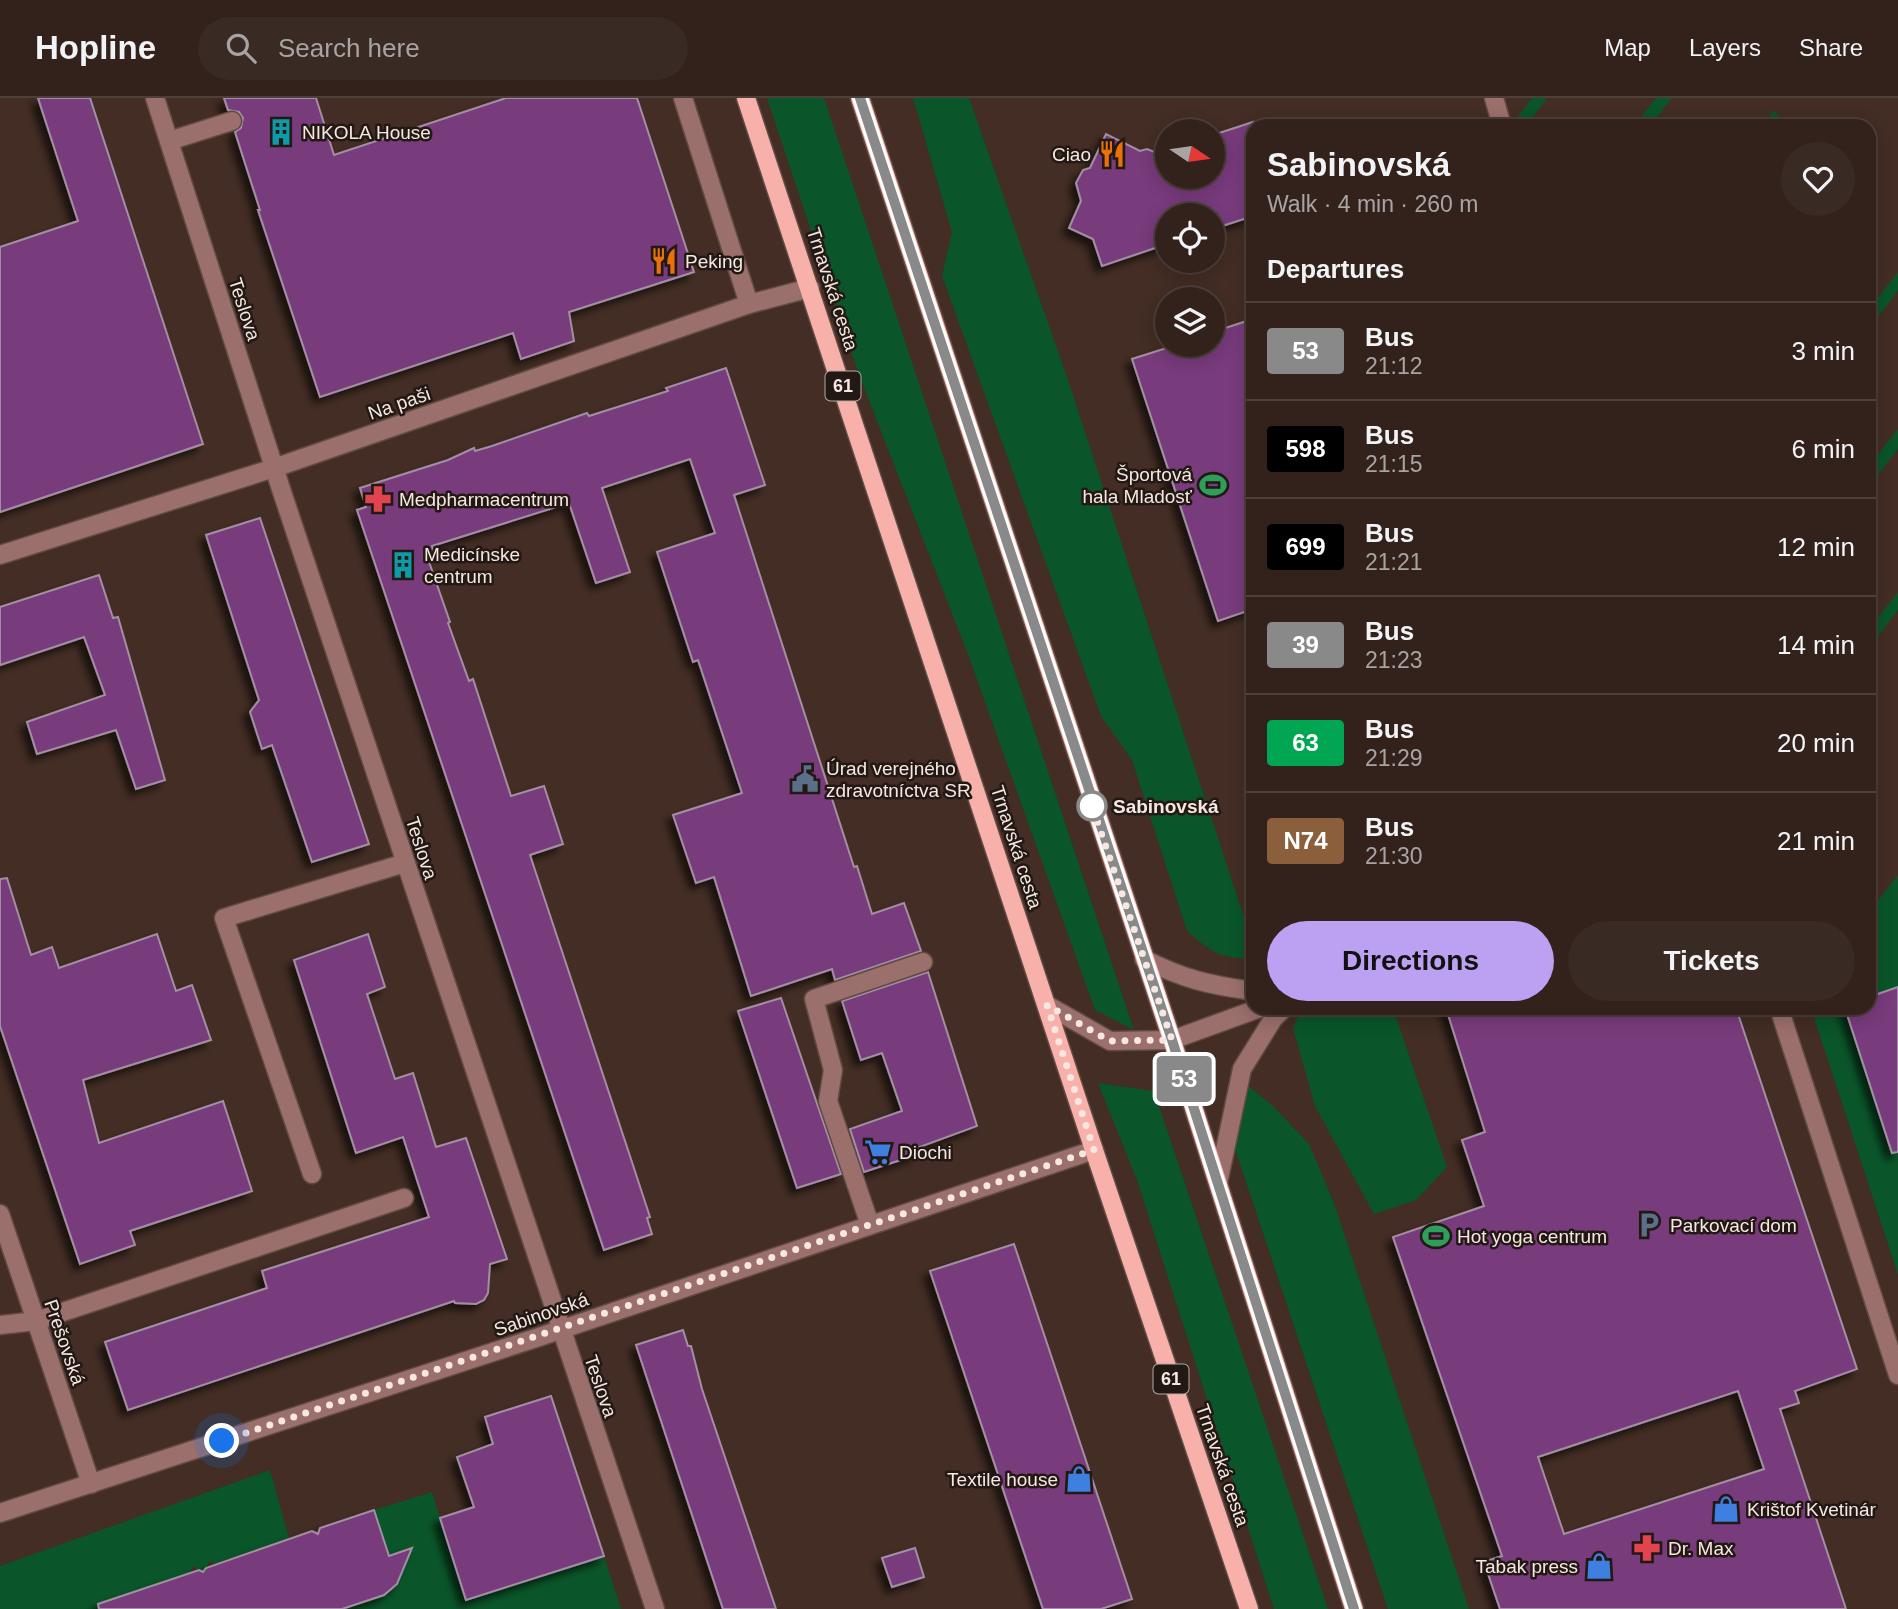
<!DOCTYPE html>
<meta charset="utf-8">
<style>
body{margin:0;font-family:Arial,sans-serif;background:#3a2a24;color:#f1f3f6;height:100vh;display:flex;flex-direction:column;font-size:26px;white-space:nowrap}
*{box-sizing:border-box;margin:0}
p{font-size:23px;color:#a8a4a3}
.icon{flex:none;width:38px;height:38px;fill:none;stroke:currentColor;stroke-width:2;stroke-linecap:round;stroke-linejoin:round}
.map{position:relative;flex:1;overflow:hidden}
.side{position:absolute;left:1246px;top:21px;width:630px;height:896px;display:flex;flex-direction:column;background:#32221b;border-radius:21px;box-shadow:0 4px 18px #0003,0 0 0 2px #4d3f3a}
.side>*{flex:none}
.badge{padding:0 14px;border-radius:5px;font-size:24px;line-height:46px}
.needle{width:46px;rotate:103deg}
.fabs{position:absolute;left:1155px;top:21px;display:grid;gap:14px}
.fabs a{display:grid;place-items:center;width:70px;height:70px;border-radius:50%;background:#32221b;box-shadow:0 4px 18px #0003,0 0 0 2px #4d3f3a;font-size:35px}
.you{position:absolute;width:35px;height:35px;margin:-18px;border:5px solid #fff;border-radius:50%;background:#1a73e8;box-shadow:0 0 0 10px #1a73e833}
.map>.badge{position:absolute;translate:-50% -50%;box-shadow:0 0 0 4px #fff}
h2{padding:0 21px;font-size:26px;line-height:63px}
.round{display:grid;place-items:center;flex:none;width:74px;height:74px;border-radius:37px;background:#3a2a24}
.overview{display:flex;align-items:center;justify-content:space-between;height:119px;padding:0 21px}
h1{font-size:33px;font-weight:800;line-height:52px}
.action{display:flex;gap:14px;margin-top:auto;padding:14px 21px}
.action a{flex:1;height:80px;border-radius:42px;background:#bca0f2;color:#111;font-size:28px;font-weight:800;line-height:80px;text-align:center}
.action a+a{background:#3a2a24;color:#f1f3f6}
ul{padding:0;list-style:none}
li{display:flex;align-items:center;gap:21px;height:98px;padding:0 21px;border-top:2px solid #4d3f3a}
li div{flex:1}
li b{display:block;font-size:26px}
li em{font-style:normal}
li .badge{min-width:77px;font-weight:700;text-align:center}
header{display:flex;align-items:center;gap:42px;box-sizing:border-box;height:98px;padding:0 35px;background:#32221b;border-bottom:2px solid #4d3f3a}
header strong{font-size:33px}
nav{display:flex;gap:38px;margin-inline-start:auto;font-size:24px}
.search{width:490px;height:63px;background:#3a2a24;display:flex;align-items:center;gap:18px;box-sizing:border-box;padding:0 24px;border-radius:38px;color:#a8a4a3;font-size:26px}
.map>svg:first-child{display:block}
.green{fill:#0a5529}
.building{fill:#783a7c;stroke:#a28fa3;stroke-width:2;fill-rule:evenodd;filter:url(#shadow)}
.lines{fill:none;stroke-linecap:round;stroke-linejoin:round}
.minor-casing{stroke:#604b42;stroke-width:21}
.major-casing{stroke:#604b42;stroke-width:21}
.minor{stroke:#9b6f6c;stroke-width:18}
.major{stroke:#f8b0ab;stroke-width:18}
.line-casing{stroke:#fff;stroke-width:16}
.line{stroke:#898989;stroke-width:10}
.walk{stroke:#f6e7e1;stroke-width:7;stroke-dasharray:0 12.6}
.stop-dot{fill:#fff;stroke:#898989;stroke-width:3.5}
.labels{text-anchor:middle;stroke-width:5;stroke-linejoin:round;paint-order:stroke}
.shield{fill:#221814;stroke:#b6a9a4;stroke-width:2}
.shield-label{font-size:18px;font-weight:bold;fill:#f6e7e1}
.poi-label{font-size:19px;fill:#f6e7e1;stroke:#221814;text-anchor:start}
.street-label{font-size:19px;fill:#f6e7e1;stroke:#221814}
.stop-label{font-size:19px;font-weight:bold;fill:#f6e7e1;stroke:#221814;text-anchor:start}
</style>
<header>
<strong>Hopline</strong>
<div class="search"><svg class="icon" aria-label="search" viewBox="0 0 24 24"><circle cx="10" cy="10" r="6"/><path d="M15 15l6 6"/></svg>Search here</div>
<nav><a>Map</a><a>Layers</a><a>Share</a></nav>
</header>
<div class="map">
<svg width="1898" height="1511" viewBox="0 0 1898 1511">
<defs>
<filter id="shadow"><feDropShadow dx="-6" dy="6" stdDeviation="3.5" flood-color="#0009"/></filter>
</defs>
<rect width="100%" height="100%" fill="#432d24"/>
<g class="green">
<polygon points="767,0 824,0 1134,932 1095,912 969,559 858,274"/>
<path d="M913,0h56l98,279 186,568v13c-32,2 -43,-7 -66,-27l-55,-171 -31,-44 -159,-440 10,-44z"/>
<polygon points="1532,0 1547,0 1526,28 1516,28 1514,24"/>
<polygon points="1656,0 1672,0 1650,28 1634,28"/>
<polygon points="1774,13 1780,19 1775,28 1760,28"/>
<polygon points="1898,174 1898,193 1869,230 1869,211"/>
<polygon points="1898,331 1898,351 1869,388 1869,368"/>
<polygon points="1898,494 1898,512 1869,550 1869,531"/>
<polygon points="1898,777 1898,1177 1811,910 1869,910 1869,814"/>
<polygon points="1302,910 1393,910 1447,1069 1416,1102 1374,1116 1315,1008 1293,930"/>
<polygon points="1098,985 1154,993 1328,1511 1274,1511 1137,1082"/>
<polygon points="1245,985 1274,1009 1309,1046 1334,1105 1469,1511 1388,1511 1234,1048"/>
<polygon points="270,1372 289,1440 215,1466 209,1463 207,1468 209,1474 199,1477 197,1471 193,1468 190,1475 147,1489 154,1511 0,1511 0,1468"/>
<polygon points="432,1394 466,1501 604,1458 621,1511 342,1511 399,1455 389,1458 374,1412"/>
</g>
<g class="building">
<polygon points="38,0 90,0 203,346 0,414 0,149 78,123"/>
<polygon points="224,0 316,0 334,57 506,0 637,0 694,174 569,214 574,243 521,261 513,235 320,299 258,112 260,112 235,34 241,30 243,20 239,14 228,12"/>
<polygon points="1253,24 1253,118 1213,131 1213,117 1167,117 1167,146 1102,168 1093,141 1069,130 1081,103 1076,85 1083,72 1090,70 1106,36 1140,53 1147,51 1157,55 1167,52 1167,79 1213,79 1213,37"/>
<polygon points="1253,221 1253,511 1218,523 1132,261 1176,247 1213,247 1213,234"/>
<polygon points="726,270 765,387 734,397 854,769 857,768 872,816 904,805 921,853 835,882 832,871 751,898 714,779 696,785 673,717 742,695 698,562 693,564 657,454 715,435 690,361 602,390 630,474 596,485 569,405 432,448 434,456 427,458 450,524 448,525 469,583 473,581 511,698 544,688 563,746 530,757 629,1055 650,1119 647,1120 652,1136 604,1152 357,412 366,409 360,390 448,362 474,350 475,353 492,348 587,315 589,318 668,293 666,290"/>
<polygon points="260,420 369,746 312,764 272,647 262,651 250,614 259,602 206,437"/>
<polygon points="99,477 113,520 118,519 165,682 136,691 116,632 37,656 27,624 105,597 84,539 0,567 0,509"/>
<polygon points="7,780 31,857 52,849 59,870 157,836 176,893 192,887 211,942 83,982 99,1045 223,1003 252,1093 130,1133 135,1147 80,1166 0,928 0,781"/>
<polygon points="368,836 385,889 367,896 395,981 413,975 436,1049 466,1040 507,1161 490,1166 488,1195 484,1202 476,1206 455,1205 454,1203 128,1312 105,1244 267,1190 262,1173 429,1119 403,1039 356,1055 294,862"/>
<polygon points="928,874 977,1028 914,1051 916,1057 864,1074 850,1031 902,1013 882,955 861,962 842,903"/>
<polygon points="1898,889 1898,1054 1892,1055 1845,910 1869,910 1869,899"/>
<polygon points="781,900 841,1076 797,1090 738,913"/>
<path d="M1446,910h290l121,361 -62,22 4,12 -19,6 66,200h-346l-16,-47 18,-6 -109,-319 91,-31 -22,-66 23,-8zM1738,1293l26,78 -200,65 -26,-77z"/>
<polygon points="1014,1146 1132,1501 1101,1511 1043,1511 930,1173"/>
<polygon points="683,1232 688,1248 691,1248 702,1291 776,1511 723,1511 636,1247"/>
<polygon points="551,1298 604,1458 466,1502 440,1420 474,1409 457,1359 493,1346 485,1319"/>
<polygon points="374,1412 389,1458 412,1450 397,1486 384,1497 342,1511 99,1511 98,1506 199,1472 203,1474 206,1470 312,1433 318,1436 320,1430"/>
<polygon points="915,1450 924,1479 892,1489 882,1460"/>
</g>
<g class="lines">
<defs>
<g id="minor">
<polyline points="155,0 281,391 655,1511"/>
<polyline points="683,0 749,206"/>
<polyline points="1494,0 1502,28"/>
<polyline points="169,43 232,23"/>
<polyline points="0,457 274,370 749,206 810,190"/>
<path d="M1144,861c39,20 65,26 109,32"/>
<polyline points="1047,907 1110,943 1172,942 1260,910"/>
<polyline points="1779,910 1898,1277"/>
<polyline points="312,1076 224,820 405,765"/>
<polyline points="1218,1085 1242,971 1273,921 1284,910"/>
<polyline points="0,1116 91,1386"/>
<polyline points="870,1127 828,1003 833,972 814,901 923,864"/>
<polyline points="0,1227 36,1223 404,1100"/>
<polyline points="0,1415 536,1240 1094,1052"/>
</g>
<g id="major">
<polyline points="746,0 1094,1052 1249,1511"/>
<polyline points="860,0 1172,942 1354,1511"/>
</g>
</defs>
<use href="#minor" class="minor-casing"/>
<use href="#major" class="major-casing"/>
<use href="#minor" class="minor"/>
<use href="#major" class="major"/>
</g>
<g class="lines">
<defs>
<polyline id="line" points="860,0 1172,942 1354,1511"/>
</defs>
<use href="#line" class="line-casing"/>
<use href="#line" class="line"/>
<polyline class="walk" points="222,1343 1094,1052 1047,907 1110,943 1172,942 1092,708"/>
</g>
<defs>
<symbol id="building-bare" viewBox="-9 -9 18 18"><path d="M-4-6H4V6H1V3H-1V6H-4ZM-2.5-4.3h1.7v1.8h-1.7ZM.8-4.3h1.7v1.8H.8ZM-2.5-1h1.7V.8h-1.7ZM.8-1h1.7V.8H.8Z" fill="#0f9aa8" stroke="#221814" stroke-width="2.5" paint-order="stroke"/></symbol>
<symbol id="restaurant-bare" viewBox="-9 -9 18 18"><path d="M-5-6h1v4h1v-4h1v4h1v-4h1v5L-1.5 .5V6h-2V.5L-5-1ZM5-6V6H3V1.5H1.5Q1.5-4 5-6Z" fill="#e8710a" stroke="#221814" stroke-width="2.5" paint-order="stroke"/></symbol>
<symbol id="stadium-bare" viewBox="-9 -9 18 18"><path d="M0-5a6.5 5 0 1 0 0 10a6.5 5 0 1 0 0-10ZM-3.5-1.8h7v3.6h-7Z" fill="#2e9e5b" stroke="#221814" stroke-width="2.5" paint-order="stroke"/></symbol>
<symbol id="pharmacy-bare" viewBox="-9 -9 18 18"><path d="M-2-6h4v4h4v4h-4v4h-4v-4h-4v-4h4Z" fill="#e0444e" stroke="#221814" stroke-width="2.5" paint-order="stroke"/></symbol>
<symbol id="civic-bare" viewBox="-9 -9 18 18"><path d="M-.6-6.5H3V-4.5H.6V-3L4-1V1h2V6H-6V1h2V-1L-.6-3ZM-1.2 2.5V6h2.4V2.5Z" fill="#5c6f8a" stroke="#221814" stroke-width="2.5" paint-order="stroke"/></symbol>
<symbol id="supermarket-bare" viewBox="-9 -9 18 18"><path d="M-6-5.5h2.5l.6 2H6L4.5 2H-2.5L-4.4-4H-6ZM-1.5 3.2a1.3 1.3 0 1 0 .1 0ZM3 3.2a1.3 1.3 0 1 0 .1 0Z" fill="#3f7fe0" stroke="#221814" stroke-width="2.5" paint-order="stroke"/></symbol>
<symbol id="parking-bare" viewBox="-9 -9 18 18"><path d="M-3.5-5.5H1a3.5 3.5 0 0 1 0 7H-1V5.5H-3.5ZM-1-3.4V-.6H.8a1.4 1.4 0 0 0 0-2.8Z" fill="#5c6f8a" stroke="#221814" stroke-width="2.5" paint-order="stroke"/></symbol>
<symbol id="shop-bare" viewBox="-9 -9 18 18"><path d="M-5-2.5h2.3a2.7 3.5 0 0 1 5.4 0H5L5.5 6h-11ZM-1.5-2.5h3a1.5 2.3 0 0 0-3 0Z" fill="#3f7fe0" stroke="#221814" stroke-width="2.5" paint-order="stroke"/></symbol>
</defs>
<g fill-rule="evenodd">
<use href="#building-bare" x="262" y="15" width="38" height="38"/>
<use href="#restaurant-bare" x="1093" y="37" width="38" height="38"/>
<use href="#restaurant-bare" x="645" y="144" width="38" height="38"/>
<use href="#stadium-bare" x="1194" y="368" width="38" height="38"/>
<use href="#pharmacy-bare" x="359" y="382" width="38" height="38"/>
<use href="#building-bare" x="384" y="448" width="38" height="38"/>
<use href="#civic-bare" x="786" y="662" width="38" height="38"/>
<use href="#supermarket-bare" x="859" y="1035" width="38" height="38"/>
<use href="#parking-bare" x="1630" y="1108" width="38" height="38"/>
<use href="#stadium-bare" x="1417" y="1119" width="38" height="38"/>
<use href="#shop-bare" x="1060" y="1362" width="38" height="38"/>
<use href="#shop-bare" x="1707" y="1392" width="38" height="38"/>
<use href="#pharmacy-bare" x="1628" y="1431" width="38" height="38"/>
<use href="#shop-bare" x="1580" y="1449" width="38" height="38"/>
</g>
<circle class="stop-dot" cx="1092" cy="708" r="14"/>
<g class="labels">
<g class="shield">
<rect x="825.5" y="273.5" width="35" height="29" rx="5"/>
<rect x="1153.5" y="1266.5" width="35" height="29" rx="5"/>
</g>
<g class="shield-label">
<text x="843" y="294">61</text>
<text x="1171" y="1287">61</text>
</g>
<g class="poi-label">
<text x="302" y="41">NIKOLA House</text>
<text x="1091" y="63" text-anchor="end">Ciao</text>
<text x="685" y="170">Peking</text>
<text x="1192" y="383" text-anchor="end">Športová<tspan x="1192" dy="22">hala Mladosť</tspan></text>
<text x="399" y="408">Medpharmacentrum</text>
<text x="424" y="463">Medicínske<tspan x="424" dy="22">centrum</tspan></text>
<text x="826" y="677">Úrad verejného<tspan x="826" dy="22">zdravotníctva SR</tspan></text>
<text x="899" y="1061">Diochi</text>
<text x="1670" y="1134">Parkovací dom</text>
<text x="1457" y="1145">Hot yoga centrum</text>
<text x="1058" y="1388" text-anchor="end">Textile house</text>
<text x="1747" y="1418">Krištof Kvetinár</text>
<text x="1668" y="1457">Dr. Max</text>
<text x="1578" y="1475" text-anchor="end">Tabak press</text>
</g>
<g class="street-label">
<text transform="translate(833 191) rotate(72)" y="7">Trnavská cesta</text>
<text transform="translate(245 211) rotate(72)" y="7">Teslova</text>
<text transform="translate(399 305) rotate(-19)" y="7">Na paši</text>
<text transform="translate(1017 749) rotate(72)" y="7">Trnavská cesta</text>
<text transform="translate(422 750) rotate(72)" y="7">Teslova</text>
<text transform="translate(541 1216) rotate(-19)" y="7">Sabinovská</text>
<text transform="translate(65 1244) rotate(71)" y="7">Prešovská</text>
<text transform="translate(601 1288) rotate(71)" y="7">Teslova</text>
<text transform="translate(1223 1367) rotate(71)" y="7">Trnavská cesta</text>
</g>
<g class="stop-label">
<text x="1113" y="715">Sabinovská</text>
</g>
</g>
</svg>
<div class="fabs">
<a><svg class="needle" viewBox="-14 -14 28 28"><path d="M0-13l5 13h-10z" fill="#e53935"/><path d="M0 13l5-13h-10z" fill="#a8a4a3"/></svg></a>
<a><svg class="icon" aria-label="locate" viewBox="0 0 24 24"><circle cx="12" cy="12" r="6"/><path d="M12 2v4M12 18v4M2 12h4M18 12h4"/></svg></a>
<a><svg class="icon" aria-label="layers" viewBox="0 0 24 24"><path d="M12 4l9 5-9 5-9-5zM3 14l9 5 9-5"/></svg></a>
</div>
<div class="you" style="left:222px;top:1343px"></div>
<b class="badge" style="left:1184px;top:981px;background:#898989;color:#fff">53</b>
<section class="side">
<div class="overview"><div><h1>Sabinovská</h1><p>Walk · 4 min · 260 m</p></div><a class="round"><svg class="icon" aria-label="heart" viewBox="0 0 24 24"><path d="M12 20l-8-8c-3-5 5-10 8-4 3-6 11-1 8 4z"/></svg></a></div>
<h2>Departures</h2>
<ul>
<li><span class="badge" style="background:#898989;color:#fff">53</span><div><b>Bus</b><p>21:12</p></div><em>3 min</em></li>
<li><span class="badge" style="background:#000;color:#fff">598</span><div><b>Bus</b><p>21:15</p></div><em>6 min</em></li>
<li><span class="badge" style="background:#000;color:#fff">699</span><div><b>Bus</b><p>21:21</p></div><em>12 min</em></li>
<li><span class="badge" style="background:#898989;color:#fff">39</span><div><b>Bus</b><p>21:23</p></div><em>14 min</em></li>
<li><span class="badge" style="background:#00a651;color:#fff">63</span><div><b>Bus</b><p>21:29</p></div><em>20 min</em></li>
<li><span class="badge" style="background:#8b5e3c;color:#fff">N74</span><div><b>Bus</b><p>21:30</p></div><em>21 min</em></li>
</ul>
<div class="action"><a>Directions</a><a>Tickets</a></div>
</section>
</div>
